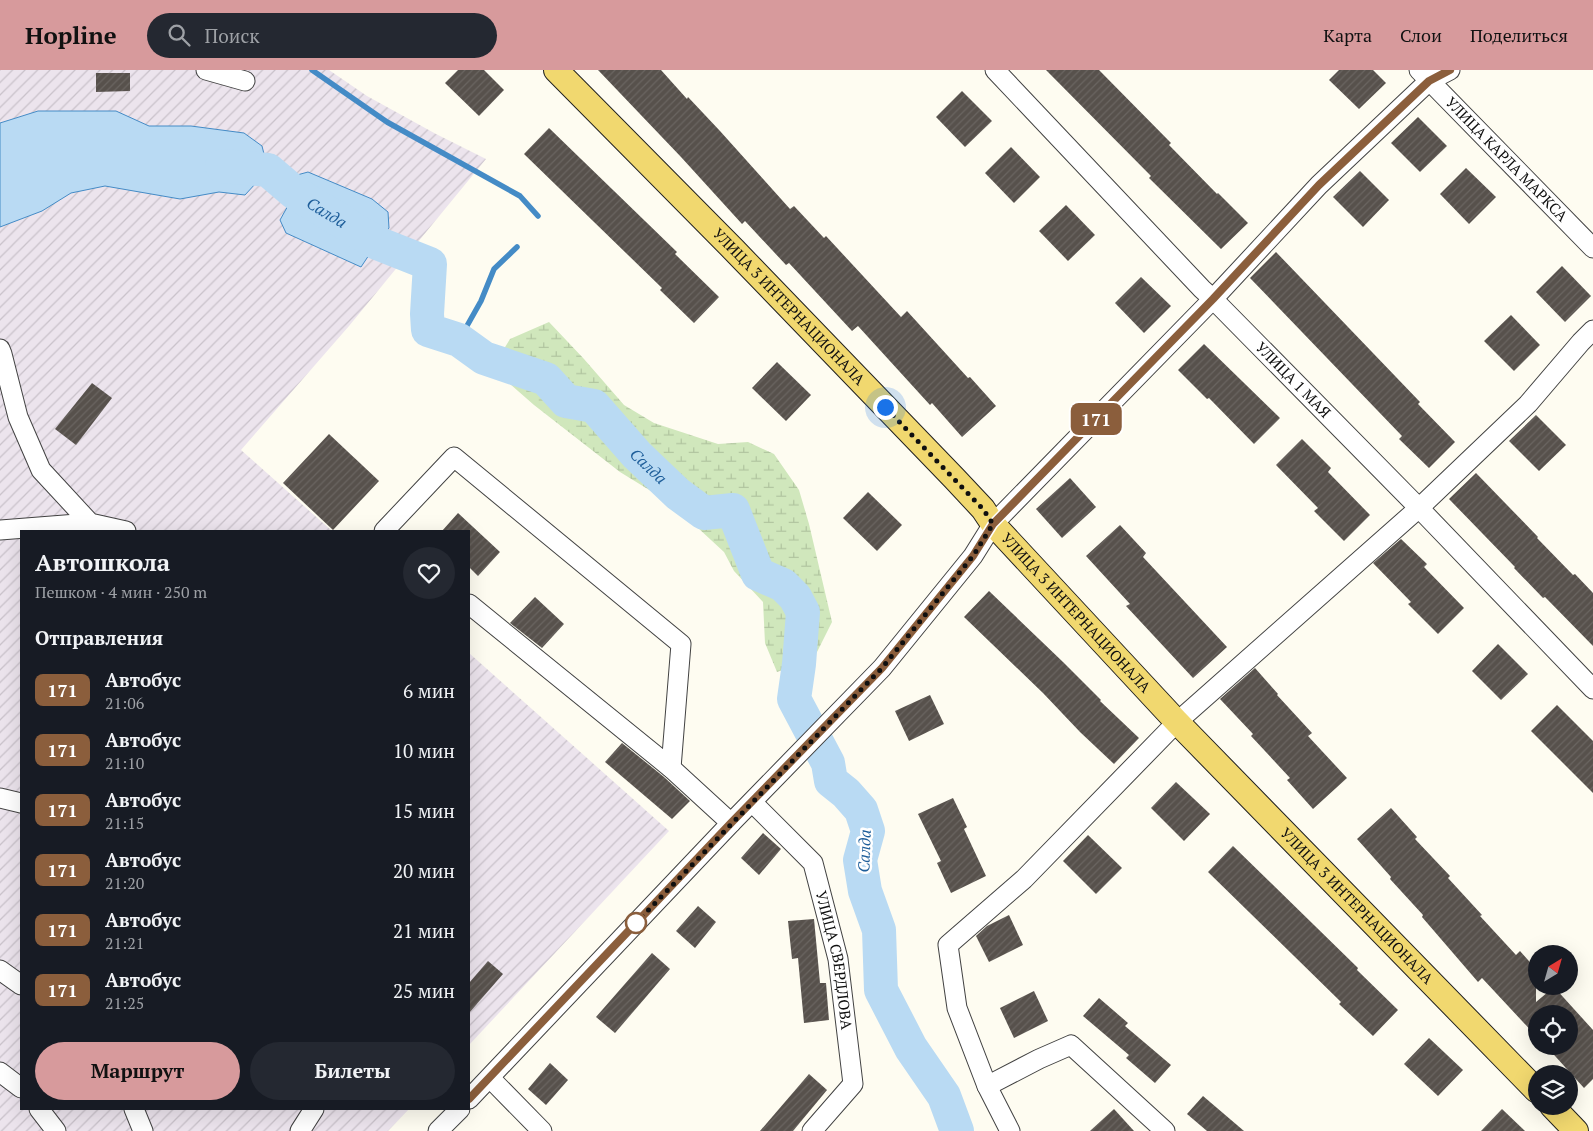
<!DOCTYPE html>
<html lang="ru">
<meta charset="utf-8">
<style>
body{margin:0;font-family:"PT Serif",serif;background:#242831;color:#f1f3f6;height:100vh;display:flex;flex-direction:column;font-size:19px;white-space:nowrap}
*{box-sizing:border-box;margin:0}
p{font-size:16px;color:#9ea1a6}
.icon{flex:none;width:28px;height:28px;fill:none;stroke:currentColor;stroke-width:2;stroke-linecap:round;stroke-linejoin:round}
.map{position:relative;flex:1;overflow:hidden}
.details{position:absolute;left:20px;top:460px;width:450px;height:580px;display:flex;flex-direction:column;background:#171b24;border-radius:0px;box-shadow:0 5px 20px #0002}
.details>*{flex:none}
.badge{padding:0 10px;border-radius:8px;font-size:18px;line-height:32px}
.needle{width:32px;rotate:37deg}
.buttons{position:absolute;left:1528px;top:875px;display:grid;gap:10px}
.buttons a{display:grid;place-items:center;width:50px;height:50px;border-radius:50%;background:#171b24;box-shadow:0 5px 20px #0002;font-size:25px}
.you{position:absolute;width:25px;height:25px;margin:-12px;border:4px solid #fff;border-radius:50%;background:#1a73e8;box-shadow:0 0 0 8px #1a73e833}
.map>.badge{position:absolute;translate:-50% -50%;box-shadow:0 0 0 2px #fff}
h2{padding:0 15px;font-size:19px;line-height:45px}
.round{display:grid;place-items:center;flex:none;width:52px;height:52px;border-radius:26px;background:#242831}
.head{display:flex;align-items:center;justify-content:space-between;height:85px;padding:0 15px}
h1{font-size:24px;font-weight:700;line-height:38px}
.primary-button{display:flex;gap:10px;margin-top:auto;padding:10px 15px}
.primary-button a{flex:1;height:58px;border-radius:30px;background:#d79a9c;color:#111;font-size:20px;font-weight:700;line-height:58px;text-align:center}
.primary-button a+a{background:#242831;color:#f1f3f6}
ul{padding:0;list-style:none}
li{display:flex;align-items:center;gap:15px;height:60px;padding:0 15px}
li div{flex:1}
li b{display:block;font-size:19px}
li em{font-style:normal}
li .badge{min-width:55px;font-weight:700;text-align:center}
header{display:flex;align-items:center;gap:30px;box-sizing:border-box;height:70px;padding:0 25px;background:#d79a9c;color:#111}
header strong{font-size:24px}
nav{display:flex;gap:28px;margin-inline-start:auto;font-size:18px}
.search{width:350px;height:45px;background:#242831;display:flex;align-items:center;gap:12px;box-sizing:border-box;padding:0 18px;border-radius:28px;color:#9ea1a6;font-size:19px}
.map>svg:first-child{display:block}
.industrial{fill:url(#industrial-furrows)}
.wetland{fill:url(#wetland-marsh)}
.water{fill:#b9daf3;stroke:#448bc6}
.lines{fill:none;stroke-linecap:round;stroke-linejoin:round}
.stream{stroke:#448bc6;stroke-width:5.5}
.river{stroke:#b9daf3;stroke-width:34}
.building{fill:url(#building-hatch)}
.minor-casing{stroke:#424242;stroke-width:21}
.major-casing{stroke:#202020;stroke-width:26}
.minor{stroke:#fff;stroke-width:19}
.major{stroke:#f1d86f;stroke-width:24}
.line-casing{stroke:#fff;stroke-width:11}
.line{stroke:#8b5e3c;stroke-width:8}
.walk{stroke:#0f0f0f;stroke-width:5;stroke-dasharray:0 9}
.stop-dot{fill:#fff;stroke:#8b5e3c;stroke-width:2.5}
.labels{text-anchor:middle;stroke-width:5;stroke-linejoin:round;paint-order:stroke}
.street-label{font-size:15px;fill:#0f0f0f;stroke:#fff}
.water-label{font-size:16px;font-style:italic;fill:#1e5e9a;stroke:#fff}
</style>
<header>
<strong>Hopline</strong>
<div class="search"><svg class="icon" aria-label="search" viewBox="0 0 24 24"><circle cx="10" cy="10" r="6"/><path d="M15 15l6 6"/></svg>Поиск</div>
<nav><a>Карта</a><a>Слои</a><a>Поделиться</a></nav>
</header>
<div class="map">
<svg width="1593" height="1061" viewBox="0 0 1593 1061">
<defs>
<pattern id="industrial-furrows" width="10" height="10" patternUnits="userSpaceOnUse" patternTransform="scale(1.25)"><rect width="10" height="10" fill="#ece4ed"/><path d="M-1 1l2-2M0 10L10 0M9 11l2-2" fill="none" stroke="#c9c2ca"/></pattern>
<pattern id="wetland-marsh" width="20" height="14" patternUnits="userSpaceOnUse" patternTransform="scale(1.25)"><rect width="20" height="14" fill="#d0e7bc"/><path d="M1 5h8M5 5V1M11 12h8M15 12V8" fill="none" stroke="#b1c5a0"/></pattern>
<pattern id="building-hatch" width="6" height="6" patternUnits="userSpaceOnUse" patternTransform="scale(1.25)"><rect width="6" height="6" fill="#57514c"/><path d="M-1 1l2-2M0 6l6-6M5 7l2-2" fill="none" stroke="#6a6561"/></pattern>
</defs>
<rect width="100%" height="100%" fill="#fefcf1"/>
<g class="industrial">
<polygon points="0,0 329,0 367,26 436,64 486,89 349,256 241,380 332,461 21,461 21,1039 409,1039 388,1061 0,1061"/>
<polygon points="469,583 669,761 469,975"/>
</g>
<polygon class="wetland" points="549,252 584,289 624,335 654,353 718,374 748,372 774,384 799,420 809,454 832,552 817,582 799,594 777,602 765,573 763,532 734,501 724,482 672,434 620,402 534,335 495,301 496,292 510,269"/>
<g class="water">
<polygon points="38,41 116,41 149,56 191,56 244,63 262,76 268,100 245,125 219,122 180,129 105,116 71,123 42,141 0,157 0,53"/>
<polygon points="308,102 372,129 388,142 389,158 377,173 361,197 286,163 280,150 295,123 297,105"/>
</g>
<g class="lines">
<g class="stream">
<polyline points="312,0 387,52 520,126 538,146"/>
<polyline points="459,270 481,231 494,199 517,177"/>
</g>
<path class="river" id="s1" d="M222,96l46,4 27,23 82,50 53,21 -3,50 1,16 31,10 25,18 62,21 20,22 28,5 43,49 41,39 26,19 29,-3 25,64 25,11 12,12 8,15 -4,52 -5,35 34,64 3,18 15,12 15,17 7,21 -8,29 5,31 14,39 2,60 30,58 33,48 13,35"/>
</g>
<g class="building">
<polygon points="458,0 484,0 504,20 479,46 445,13"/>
<polygon points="598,0 661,0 687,29 688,27 720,61 790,139 794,136 824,168 826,166 901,247 907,241 968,308 970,307 996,336 962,367 932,333 930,335 858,256 852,261 789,193 786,195 745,151 742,154 681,87"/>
<polygon points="1046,0 1099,0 1171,73 1169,75 1217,124 1218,123 1248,153 1221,179 1149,108 1151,106"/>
<polygon points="1339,0 1373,0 1386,13 1359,39 1329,10"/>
<polygon points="96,3 130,3 130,21 96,22"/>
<polygon points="962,21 992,51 965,77 936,47"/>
<polygon points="1418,47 1447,76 1420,102 1391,73"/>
<polygon points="549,58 677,182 675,184 719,227 694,253 660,220 662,218 524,84"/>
<polygon points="1011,77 1040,107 1014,133 985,103"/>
<polygon points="1466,98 1496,127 1469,154 1440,124"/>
<polygon points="1360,101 1389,130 1363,157 1333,127"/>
<polygon points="1066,135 1095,165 1068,191 1039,161"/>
<polygon points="1276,182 1420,332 1418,334 1455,372 1429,398 1399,369 1402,366 1250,208"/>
<polygon points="1562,196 1591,226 1565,252 1536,222"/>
<polygon points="1141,207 1171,236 1144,263 1115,233"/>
<polygon points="1511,245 1540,275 1514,301 1484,271"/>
<polygon points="1204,274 1280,348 1254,374 1209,328 1207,329 1178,300"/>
<polygon points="777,292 811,325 786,351 752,318"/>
<polygon points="92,313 112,328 76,375 55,359"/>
<polygon points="1536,345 1566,375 1539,401 1509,371"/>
<polygon points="329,364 379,411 333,460 283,413"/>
<polygon points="1302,369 1331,398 1328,402 1370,445 1344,471 1314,441 1318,438 1276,395"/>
<polygon points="1476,403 1538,467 1537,468 1573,505 1575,504 1593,523 1593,576 1545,527 1543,528 1514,498 1515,497 1449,429"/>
<polygon points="1070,408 1096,437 1062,468 1036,439"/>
<polygon points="868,422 902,455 877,481 843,448"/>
<polygon points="458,443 500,482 478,506 469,497 469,461 442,461"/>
<polygon points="1120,455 1146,483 1143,487 1227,577 1193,608 1126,536 1130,534 1086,486"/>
<polygon points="1401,469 1427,494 1424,497 1464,538 1438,564 1408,534 1411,532 1373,493"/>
<polygon points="989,521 1063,592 1101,630 1100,631 1139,668 1114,694 1080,662 1043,623 964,547"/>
<polygon points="535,527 564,554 542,578 510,553"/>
<polygon points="1498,574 1528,604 1501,630 1472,601"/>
<polygon points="1255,598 1278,624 1277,625 1312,663 1308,666 1347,708 1313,739 1287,710 1290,708 1251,666 1253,664 1220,629"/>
<polygon points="930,625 944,654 909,671 895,641"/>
<polygon points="1557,635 1593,671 1593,723 1531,661"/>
<polygon points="622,673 664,707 690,731 672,749 605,692"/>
<polygon points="1176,712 1210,744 1184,771 1151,738"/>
<polygon points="953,728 967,757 964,759 986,806 951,823 937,793 941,791 918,744"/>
<polygon points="1391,738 1417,767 1415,769 1450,806 1448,808 1482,845 1480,846 1516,885 1520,881 1536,899 1536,932 1554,917 1593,960 1593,1009 1584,1018 1546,976 1569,976 1569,944 1536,944 1536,966 1482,908 1478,912 1422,847 1423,845 1390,809 1391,807 1357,769"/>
<polygon points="763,763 781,779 759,805 741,788"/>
<polygon points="1088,765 1122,798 1096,824 1063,791"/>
<polygon points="1233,776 1358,898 1357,900 1398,940 1373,966 1339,934 1341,932 1208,802"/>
<polygon points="698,836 716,852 695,878 676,861"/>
<polygon points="1009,845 1023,875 989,892 976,866 987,856"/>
<polygon points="814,849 820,913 826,913 829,950 804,953 798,888 792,889 788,851"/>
<polygon points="652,883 670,899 615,963 596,947"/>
<polygon points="488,891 503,904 469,943 469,913"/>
<polygon points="1034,921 1048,951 1014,968 1000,938"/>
<polygon points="1099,928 1128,953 1125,956 1171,995 1155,1013 1126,988 1129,985 1083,946"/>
<polygon points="1429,968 1463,1000 1438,1026 1404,994"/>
<polygon points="550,993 568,1010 546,1035 528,1019"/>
<polygon points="809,1004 827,1020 793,1061 760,1061"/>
<polygon points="1203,1026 1244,1061 1207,1061 1187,1044"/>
<polygon points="1114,1039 1134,1061 1090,1061"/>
<polygon points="1502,1039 1525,1061 1481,1061"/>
</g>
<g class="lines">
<defs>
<g id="minor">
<polyline points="206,0 245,11"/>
<path id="s2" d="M995,0l207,219 11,10 206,209 174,181"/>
<path id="s3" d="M1419,0l174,178"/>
<polyline points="0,279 2,284 18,347 41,400 90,453 126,461"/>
<polyline points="0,460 90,453"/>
<polyline points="384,461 454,387 681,574 671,698"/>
<polyline points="469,534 671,698 731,753"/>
<polyline points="0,728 21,733"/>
<path id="s4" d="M752,732l61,61 25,96 15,125 -41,47"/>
<polyline points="0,900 21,915"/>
<polyline points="0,1002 21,1018"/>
<polyline points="490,1008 542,1061"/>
<polyline points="987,1016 1039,989 1071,975 1165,1061"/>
<polyline points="469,1029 731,753 882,598 973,486 993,454 1213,229 1319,115 1429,11 1450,0"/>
<polyline points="39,1039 56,1061"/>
<polyline points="134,1039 143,1061"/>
<polyline points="300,1061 314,1039"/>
<polyline points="438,1061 460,1039"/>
<polyline points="1010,1061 987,1016 957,938 948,875 1024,809 1177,652 1419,438 1528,334 1581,272 1593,260"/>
</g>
<g id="major">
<path id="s5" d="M556,0l178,180 220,228 29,31 10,15 184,198 359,368"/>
<polyline points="1552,1036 1576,1061"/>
</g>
</defs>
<use href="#minor" class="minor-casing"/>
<use href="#major" class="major-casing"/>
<use href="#minor" class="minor"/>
<use href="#major" class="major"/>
</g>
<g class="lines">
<defs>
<polyline id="line" points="469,1029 731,753 882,598 973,486 993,454 1213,229 1319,115 1429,11 1450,0"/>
</defs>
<use href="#line" class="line-casing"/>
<use href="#line" class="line"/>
<polyline class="walk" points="636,853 882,598 973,486 993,454 983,439 885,337"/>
</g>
<circle class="stop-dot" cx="636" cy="853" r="10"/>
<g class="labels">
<g class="street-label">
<text dy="5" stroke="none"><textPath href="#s3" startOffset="125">УЛИЦА КАРЛА МАРКСА</textPath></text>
<text dy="5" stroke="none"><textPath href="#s5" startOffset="332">УЛИЦА 3 ИНТЕРНАЦИОНАЛА</textPath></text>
<text dy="5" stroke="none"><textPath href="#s2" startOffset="430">УЛИЦА 1 МАЯ</textPath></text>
<text dy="5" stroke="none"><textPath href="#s5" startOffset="752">УЛИЦА 3 ИНТЕРНАЦИОНАЛА</textPath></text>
<text dy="5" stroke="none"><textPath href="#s5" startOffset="1158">УЛИЦА 3 ИНТЕРНАЦИОНАЛА</textPath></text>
<text dy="5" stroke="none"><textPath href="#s4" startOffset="186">УЛИЦА СВЕРДЛОВА</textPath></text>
</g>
<g class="water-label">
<text dy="6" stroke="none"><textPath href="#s1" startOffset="119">Салда</textPath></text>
<text dy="6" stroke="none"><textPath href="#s1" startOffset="569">Салда</textPath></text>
<text transform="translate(864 781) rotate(-88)" y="6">Салда</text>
</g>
</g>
</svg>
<div class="buttons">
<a><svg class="needle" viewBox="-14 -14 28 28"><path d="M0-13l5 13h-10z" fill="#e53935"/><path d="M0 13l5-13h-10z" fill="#9ea1a6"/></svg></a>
<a><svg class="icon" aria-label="locate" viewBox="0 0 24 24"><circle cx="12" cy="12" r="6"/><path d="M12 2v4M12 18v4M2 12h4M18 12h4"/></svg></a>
<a><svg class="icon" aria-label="layers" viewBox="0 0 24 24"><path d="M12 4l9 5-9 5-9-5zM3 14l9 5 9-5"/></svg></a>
</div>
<div class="you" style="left:885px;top:337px"></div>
<b class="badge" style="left:1096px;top:349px;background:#8b5e3c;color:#fff">171</b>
<section class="details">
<div class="head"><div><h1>Автошкола</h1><p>Пешком · 4 мин · 250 m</p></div><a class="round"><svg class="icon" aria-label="heart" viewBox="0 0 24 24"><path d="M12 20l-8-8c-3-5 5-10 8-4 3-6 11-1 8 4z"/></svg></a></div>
<h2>Отправления</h2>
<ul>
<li><span class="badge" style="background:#8b5e3c;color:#fff">171</span><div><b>Автобус</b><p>21:06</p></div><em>6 мин</em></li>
<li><span class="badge" style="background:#8b5e3c;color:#fff">171</span><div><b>Автобус</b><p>21:10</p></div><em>10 мин</em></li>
<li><span class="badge" style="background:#8b5e3c;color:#fff">171</span><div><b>Автобус</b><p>21:15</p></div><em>15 мин</em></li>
<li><span class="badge" style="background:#8b5e3c;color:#fff">171</span><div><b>Автобус</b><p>21:20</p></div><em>20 мин</em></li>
<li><span class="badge" style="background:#8b5e3c;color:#fff">171</span><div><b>Автобус</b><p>21:21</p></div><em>21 мин</em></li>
<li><span class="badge" style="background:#8b5e3c;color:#fff">171</span><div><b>Автобус</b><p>21:25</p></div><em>25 мин</em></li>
</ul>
<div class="primary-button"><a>Маршрут</a><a>Билеты</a></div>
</section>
</div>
